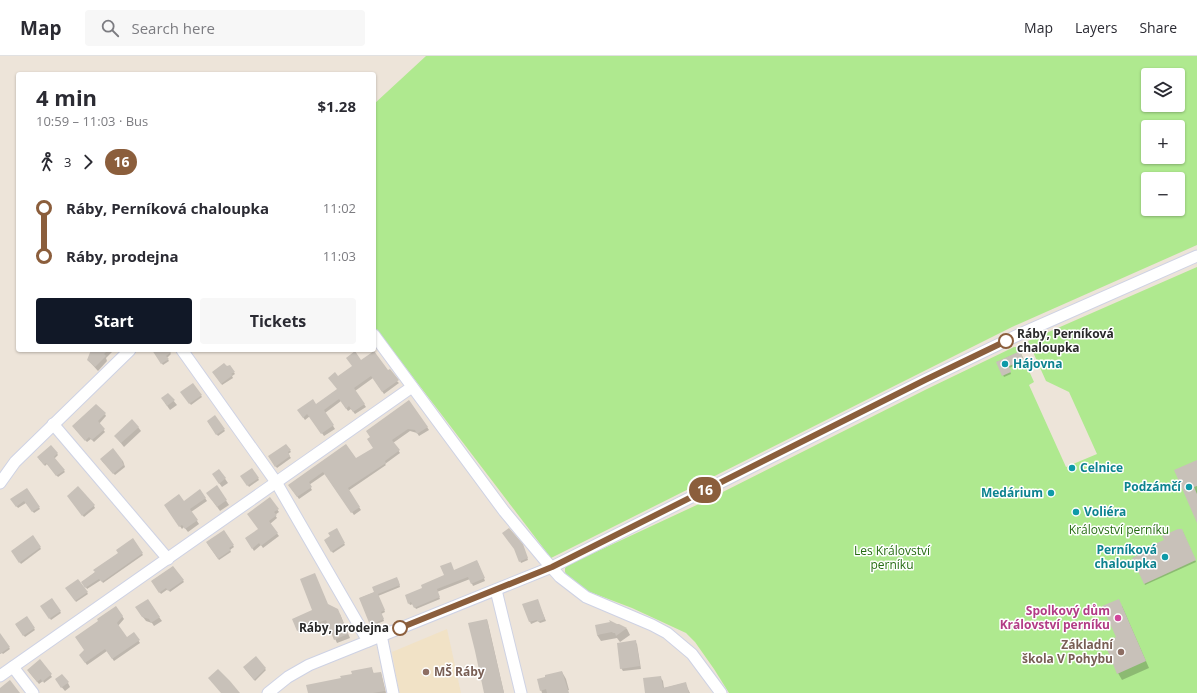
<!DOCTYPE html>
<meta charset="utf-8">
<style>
body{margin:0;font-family:"Open Sans",sans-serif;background:#f7f7f7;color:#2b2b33;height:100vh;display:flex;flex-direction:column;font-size:15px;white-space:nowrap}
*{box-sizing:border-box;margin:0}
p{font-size:13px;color:#7c7c81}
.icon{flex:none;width:22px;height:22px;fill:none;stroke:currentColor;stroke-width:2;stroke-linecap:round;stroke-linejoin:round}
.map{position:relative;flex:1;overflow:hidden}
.sheet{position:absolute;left:16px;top:16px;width:360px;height:280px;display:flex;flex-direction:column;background:#fff;border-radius:4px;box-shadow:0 1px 3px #0004}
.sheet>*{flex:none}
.badge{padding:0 8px;border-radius:13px;font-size:14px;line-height:26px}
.buttons{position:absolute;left:1141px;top:12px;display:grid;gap:8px}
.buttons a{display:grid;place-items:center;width:44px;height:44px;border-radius:4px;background:#fff;box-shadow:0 1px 3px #0004;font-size:20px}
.map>.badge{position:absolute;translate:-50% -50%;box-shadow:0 0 0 2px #fff}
.legs{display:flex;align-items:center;gap:6px;height:44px;padding:0 20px;font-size:13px}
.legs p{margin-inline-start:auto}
.headline{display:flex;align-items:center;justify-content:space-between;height:68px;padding:0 20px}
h1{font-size:22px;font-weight:700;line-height:30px}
.action{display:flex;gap:8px;margin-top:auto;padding:8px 20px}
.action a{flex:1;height:46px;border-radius:4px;background:#111827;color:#fff;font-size:16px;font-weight:700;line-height:46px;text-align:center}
.action a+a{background:#f7f7f7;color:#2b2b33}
ul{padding:0 20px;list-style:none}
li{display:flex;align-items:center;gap:14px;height:48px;font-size:15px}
li i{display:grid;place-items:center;width:6px;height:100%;margin:0 5px;background:currentColor}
li i::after{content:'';width:10px;height:10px;margin:-5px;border:3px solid;border-radius:50%;background:#fff}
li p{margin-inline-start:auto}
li:first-child i{background:linear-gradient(#0000 50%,currentColor 0)}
li:last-child i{background:linear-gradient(currentColor 50%,#0000 0)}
header{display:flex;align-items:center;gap:24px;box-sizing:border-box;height:56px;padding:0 20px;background:#fff;border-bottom:1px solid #e1e1e2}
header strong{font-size:19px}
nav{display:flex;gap:22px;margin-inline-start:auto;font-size:14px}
.search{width:280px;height:36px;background:#f7f7f7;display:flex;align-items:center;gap:10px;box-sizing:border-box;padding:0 14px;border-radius:4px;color:#7c7c81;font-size:15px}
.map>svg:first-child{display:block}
.education{fill:#f1e2c6}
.green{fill:#afe98f;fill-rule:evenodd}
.shadow{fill:#0003}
.building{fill:#c8c1b9}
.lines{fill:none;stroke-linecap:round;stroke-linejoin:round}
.minor-casing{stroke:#ced2e4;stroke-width:13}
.minor{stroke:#fff;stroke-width:11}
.line-1-casing{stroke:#fff;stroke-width:9}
.line-1{stroke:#8b5e3c;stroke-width:6}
.stop-1-dot{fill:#fff;stroke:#8b5e3c;stroke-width:2}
.culture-dot{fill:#0f9aa8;stroke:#fff;stroke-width:1.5}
.hotel-dot{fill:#d1479c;stroke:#fff;stroke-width:1.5}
.education-dot{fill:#8d6e63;stroke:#fff;stroke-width:1.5}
.labels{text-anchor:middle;stroke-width:3;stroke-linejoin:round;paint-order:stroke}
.stop-label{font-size:12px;font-weight:bold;fill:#292929;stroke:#fff;text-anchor:start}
.culture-label{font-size:12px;font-weight:bold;fill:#0d838f;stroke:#fff;text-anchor:start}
.park-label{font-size:12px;fill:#266c12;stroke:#fff}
.hotel-label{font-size:12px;font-weight:bold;fill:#b23c85;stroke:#fff;text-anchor:end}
.education-label{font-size:12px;font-weight:bold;fill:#785e54;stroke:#fff;text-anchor:end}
</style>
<header>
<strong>Map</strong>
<div class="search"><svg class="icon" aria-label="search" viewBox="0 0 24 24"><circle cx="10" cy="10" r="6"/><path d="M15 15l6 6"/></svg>Search here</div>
<nav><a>Map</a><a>Layers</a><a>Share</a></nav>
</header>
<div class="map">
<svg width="1197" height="637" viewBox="0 0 1197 637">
<rect width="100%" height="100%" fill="#ede4d9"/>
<polygon class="education" points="447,573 461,637 399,637 392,596"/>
<g class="green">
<path d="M426,0h771v189l-185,82 -461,231 -177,-232v-222zM1148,19h30v30h-30zM1148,71h30v30h-30zM1148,123h30v30h-30z"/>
<polygon points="1197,211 1197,637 729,637 714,613 695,586 686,577 632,552 582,533 568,521 565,516 565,512 568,509 701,447 927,333 1014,291 1018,291 1020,295 1034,326 1029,329 1066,411 1097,398 1069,336 1046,325 1028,285"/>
</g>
<g class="shadow">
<polygon points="90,294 114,294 106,302 107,305 98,315 88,304 92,295"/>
<polygon points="153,294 168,294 171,298 167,302 169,305 163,309"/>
<polygon points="1019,296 1024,306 1009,312 1011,318 1004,321 997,306"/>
<polygon points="361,305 387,316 399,327 384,338 373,322 355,335 366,351 355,358 351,353 348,355 341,345 325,357 335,373 324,380 310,360 305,364 300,357 316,349 338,334 338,321"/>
<polygon points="229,310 235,318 232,320 233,322 222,329 214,316"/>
<polygon points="193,329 202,341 191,349 182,336"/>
<polygon points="168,338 177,349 170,354 165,347"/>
<polygon points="105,358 106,360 99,368 105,376 94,386 91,383 87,386 75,373"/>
<polygon points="215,361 225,375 218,380 208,366"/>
<polygon points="138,371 141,375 124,391 115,380"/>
<polygon points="427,371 429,374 419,380 417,377 410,375 393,387 400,397 385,408 386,409 348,435 361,454 354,459 325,418 309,429 312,434 299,443 291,432 346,390 356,404 374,392 371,381 367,375"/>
<polygon points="286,389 291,396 288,398 291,402 277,412 269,401"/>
<polygon points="51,390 58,399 54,403 65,416 58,421 47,408 45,410 39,403"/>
<polygon points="102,405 123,405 125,411 115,419"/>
<polygon points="1197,405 1197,458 1176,415"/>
<polygon points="252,413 259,424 249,431 242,420"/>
<polygon points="219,414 228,427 222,431 216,423"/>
<polygon points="217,431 229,449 220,455 210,441"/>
<polygon points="27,433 40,453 34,457 26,447 18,452 12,444"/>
<polygon points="69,442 94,450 95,452 84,461"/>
<polygon points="205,442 207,445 191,456 199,468 188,476 184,471 182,473 167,452 184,446"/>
<polygon points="270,443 279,456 275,459 277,462 270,468 279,480 263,492 261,489 254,495 248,485 259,474"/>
<polygon points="336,474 345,489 333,497 325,485 332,481"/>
<polygon points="224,475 234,491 230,494 231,496 219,504 207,487"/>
<polygon points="1183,476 1196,506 1145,529 1133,502"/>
<polygon points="33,480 41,493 21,508 12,495"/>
<polygon points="132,484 143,499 103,527 101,524 87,533 83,526 119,497"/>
<polygon points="523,491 528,504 521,507 515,493"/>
<polygon points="478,507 485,525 473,530 470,523 437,536 440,543 416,553 413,548 410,549 409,547 423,533 454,515"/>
<polygon points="173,511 184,526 170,536 168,533 161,538 152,525"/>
<polygon points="78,524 88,538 76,546 67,532"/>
<polygon points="398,524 400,531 378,540 385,556 381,558 384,565 372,570 360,542 375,536"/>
<polygon points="52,543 61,557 51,564 42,550"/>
<polygon points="538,546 546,565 540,567 538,565 531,568 523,549"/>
<polygon points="328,550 340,558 350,582 337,587 328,567 300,578 298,575"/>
<polygon points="1122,550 1149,612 1122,624 1118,617 1117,581"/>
<polygon points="116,551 124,563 118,570 127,583 134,578 140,587 114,605 107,595 87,609 80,599 86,595 99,566"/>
<polygon points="139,556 159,561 162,565 154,570 152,567 146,565"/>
<polygon points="26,561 35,574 25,581 16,569"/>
<polygon points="487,564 488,567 504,637 485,637"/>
<polygon points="619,569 627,573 630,579 620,586 617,582 601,585 597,579"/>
<polygon points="0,579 10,593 3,598 2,597 0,598"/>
<polygon points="635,586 637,588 641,613 623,615 621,612"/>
<polygon points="40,604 52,621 44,627 43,625 39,628 29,616"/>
<polygon points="245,613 265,613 266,614 255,625"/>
<polygon points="372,613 374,618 381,617 386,637 309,637"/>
<polygon points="562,616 566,623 569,634 559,637 542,637 538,624"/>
<polygon points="660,621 663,625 664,632 685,627 690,637 645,637"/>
<polygon points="68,627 70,631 65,635 59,628"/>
</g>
<g class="building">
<polygon points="91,294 108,294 104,298 106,300 95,311 87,304"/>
<polygon points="152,294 174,294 166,300 169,303 161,308"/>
<polygon points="355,295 361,304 374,295 388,314 390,313 399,324 382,336 371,320 354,332 365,348 353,356 349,350 346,353 339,343 324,354 334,369 321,378 307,358 303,362 297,354 313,343 316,348 337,333 328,322 335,316 338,320 352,310 346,302"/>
<polygon points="1020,295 1024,304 1009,310 1011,316 1002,320 996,306"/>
<polygon points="224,307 227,310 230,309 235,316 231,318 233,319 221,328 212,316"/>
<polygon points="193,327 202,339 189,348 180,336"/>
<polygon points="168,337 175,344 167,350 161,342"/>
<polygon points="409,344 428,371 417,378 415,374 408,373 392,384 400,394 385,405 386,407 348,432 360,451 351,457 323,416 309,426 312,431 297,441 288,429 346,388 356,402 373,392 367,383 370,381 366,375"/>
<polygon points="96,348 106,357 98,365 105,373 92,384 89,381 85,385 72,370"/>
<polygon points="215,359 225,373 216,379 207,365"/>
<polygon points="132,363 139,371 121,387 114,380"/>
<polygon points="286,388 291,394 288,396 290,400 275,411 268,400"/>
<polygon points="51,389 58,397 54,401 65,414 56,420 46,407 44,409 37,401"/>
<polygon points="113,392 123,405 122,406 124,409 113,418 100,403"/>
<polygon points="1197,404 1197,430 1194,431 1197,438 1197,467 1174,414"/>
<polygon points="252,412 259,422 247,430 240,420"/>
<polygon points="219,413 226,422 219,428 212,418"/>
<polygon points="217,429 227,444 217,451 206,437"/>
<polygon points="78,430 95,449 82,460 67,440"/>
<polygon points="27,432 40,451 32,456 24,445 16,451 10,443"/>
<polygon points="200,433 206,442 190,453 198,464 185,473 182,469 179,471 164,449 179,438 184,445"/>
<polygon points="270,441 279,453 274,456 277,459 269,465 278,477 261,490 259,487 252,493 245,482 258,473 247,458"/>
<polygon points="337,472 345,487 331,496 324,484 330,480 328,477"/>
<polygon points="509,472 523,488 528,502 519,506 514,493 502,477"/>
<polygon points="1178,473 1182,473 1196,504 1144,528 1132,502 1138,499 1136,496 1164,484 1162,480"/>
<polygon points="224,474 234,489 229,492 231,494 218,503 206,486"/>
<polygon points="33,479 41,491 19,507 11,495"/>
<polygon points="133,482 143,497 102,526 99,523 85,532 81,526 95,516 93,514 118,497 116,494"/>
<polygon points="477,504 485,522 471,528 468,521 437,533 440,541 414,552 411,546 408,548 405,539 422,532 421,529 444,519 440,510 451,506 454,514"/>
<polygon points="173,510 184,524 168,535 166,532 159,537 151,525"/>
<polygon points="315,517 328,548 338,553 348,578 334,584 326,564 297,575 292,563 312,554 300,523"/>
<polygon points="397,521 400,529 378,538 385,554 381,556 384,563 370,569 359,542 374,536 372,531"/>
<polygon points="78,523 88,536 75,545 65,532"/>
<polygon points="52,542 61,555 49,563 40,550"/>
<polygon points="148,543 160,561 151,567 149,563 142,561 135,551"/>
<polygon points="538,543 545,563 538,566 537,564 529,566 522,548"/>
<polygon points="1119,543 1146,605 1117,618 1104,586 1116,581 1102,550"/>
<polygon points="116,550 123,560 117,567 127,581 134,576 140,584 112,603 105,593 85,607 79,599 84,594 75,581 98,565 97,563"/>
<polygon points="27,560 35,572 23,580 15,568"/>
<polygon points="487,563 490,577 504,637 484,637 475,595 468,567"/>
<polygon points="609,564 617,568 619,568 627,572 616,580 615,577 613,577 612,576 597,579 595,569 610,566"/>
<polygon points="0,577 10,591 0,598"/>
<polygon points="636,584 640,610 620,613 617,587"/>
<polygon points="256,600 266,612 254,624 243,611"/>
<polygon points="40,603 52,618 42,626 41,623 37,626 27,614"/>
<polygon points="372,611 373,617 381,616 385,635 373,637 308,637 306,629 341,622 340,620 352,618 351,615"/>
<polygon points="218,613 230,625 240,637 221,637 208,622"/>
<polygon points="562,615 569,637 547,637 546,633 540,635 537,623 545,621 545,619"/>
<polygon points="62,618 69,626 61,632 55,623"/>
<polygon points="661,620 663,632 686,626 689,637 645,637 643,622"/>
<polygon points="10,624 20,637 0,637 0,632"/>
</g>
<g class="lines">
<defs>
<g id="minor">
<polyline points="374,279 504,455 544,503 560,521 586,541 652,569 667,577 692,598 721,637"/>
<polyline points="182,294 276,426 368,585"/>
<polyline points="53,368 168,503"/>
<polyline points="0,427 15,406 130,294"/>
<polyline points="496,534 521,637"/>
<polyline points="381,579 393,637"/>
<polyline points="13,611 33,637"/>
<polyline points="0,620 412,331"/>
<polyline points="268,637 288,621 309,609 552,511 925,324 1018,279 1197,200"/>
</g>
</defs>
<use href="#minor" class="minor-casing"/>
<use href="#minor" class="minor"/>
</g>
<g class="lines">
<defs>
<polyline id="line-1" points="400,572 552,511 925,324 1006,285"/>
</defs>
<use href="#line-1" class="line-1-casing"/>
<use href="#line-1" class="line-1"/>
</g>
<g class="stop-1-dot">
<circle cx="1006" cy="285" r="7"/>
<circle cx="400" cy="572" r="7"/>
</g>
<g class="culture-dot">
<circle cx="1005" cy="308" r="4"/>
<circle cx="1072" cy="412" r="4"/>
<circle cx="1189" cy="431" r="4"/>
<circle cx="1051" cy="437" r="4"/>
<circle cx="1076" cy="456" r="4"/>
<circle cx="1165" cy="501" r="4"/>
</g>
<circle class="hotel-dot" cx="1118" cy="562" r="4"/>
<g class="education-dot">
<circle cx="1121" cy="596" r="4"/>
<circle cx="426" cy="616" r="4"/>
</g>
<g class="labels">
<g class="stop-label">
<text x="1017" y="282">Ráby, Perníková<tspan x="1017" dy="14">chaloupka</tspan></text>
<text x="389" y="576" text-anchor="end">Ráby, prodejna</text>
</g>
<g class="culture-label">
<text x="1013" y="312">Hájovna</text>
<text x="1080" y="416">Celnice</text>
<text x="1181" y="435" text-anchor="end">Podzámčí</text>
<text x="1043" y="441" text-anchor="end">Medárium</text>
<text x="1084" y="460">Voliéra</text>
<text x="1157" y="498" text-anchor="end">Perníková<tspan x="1157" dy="14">chaloupka</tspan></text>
</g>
<g class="park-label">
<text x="1119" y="478">Království perníku</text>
<text x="892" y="499">Les Království<tspan x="892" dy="14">perníku</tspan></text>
</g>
<g class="hotel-label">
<text x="1110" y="559">Spolkový dům<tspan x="1110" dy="14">Království perníku</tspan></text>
</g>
<g class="education-label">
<text x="1113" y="593">Základní<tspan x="1113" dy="14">škola V Pohybu</tspan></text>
<text x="434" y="620" text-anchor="start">MŠ Ráby</text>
</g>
</g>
</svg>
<div class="buttons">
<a><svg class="icon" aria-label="layers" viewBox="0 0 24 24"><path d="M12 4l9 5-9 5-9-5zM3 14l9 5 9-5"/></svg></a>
<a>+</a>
<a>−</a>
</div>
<b class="badge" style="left:705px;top:434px;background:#8b5e3c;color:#fff">16</b>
<section class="sheet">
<div class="headline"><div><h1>4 min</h1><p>10:59 – 11:03 · Bus</p></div><b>$1.28</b></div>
<div class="legs"><svg class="icon" aria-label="walk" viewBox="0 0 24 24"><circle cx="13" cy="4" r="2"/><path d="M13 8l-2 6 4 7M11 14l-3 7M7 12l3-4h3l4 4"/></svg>3<svg class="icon" aria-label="forward" viewBox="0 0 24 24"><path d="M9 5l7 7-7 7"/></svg><b class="badge" style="background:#8b5e3c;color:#fff">16</b></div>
<ul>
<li><i style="color:#8b5e3c"></i><b>Ráby, Perníková chaloupka</b><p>11:02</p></li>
<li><i style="color:#8b5e3c"></i><b>Ráby, prodejna</b><p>11:03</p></li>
</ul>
<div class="action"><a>Start</a><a>Tickets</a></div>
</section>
</div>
